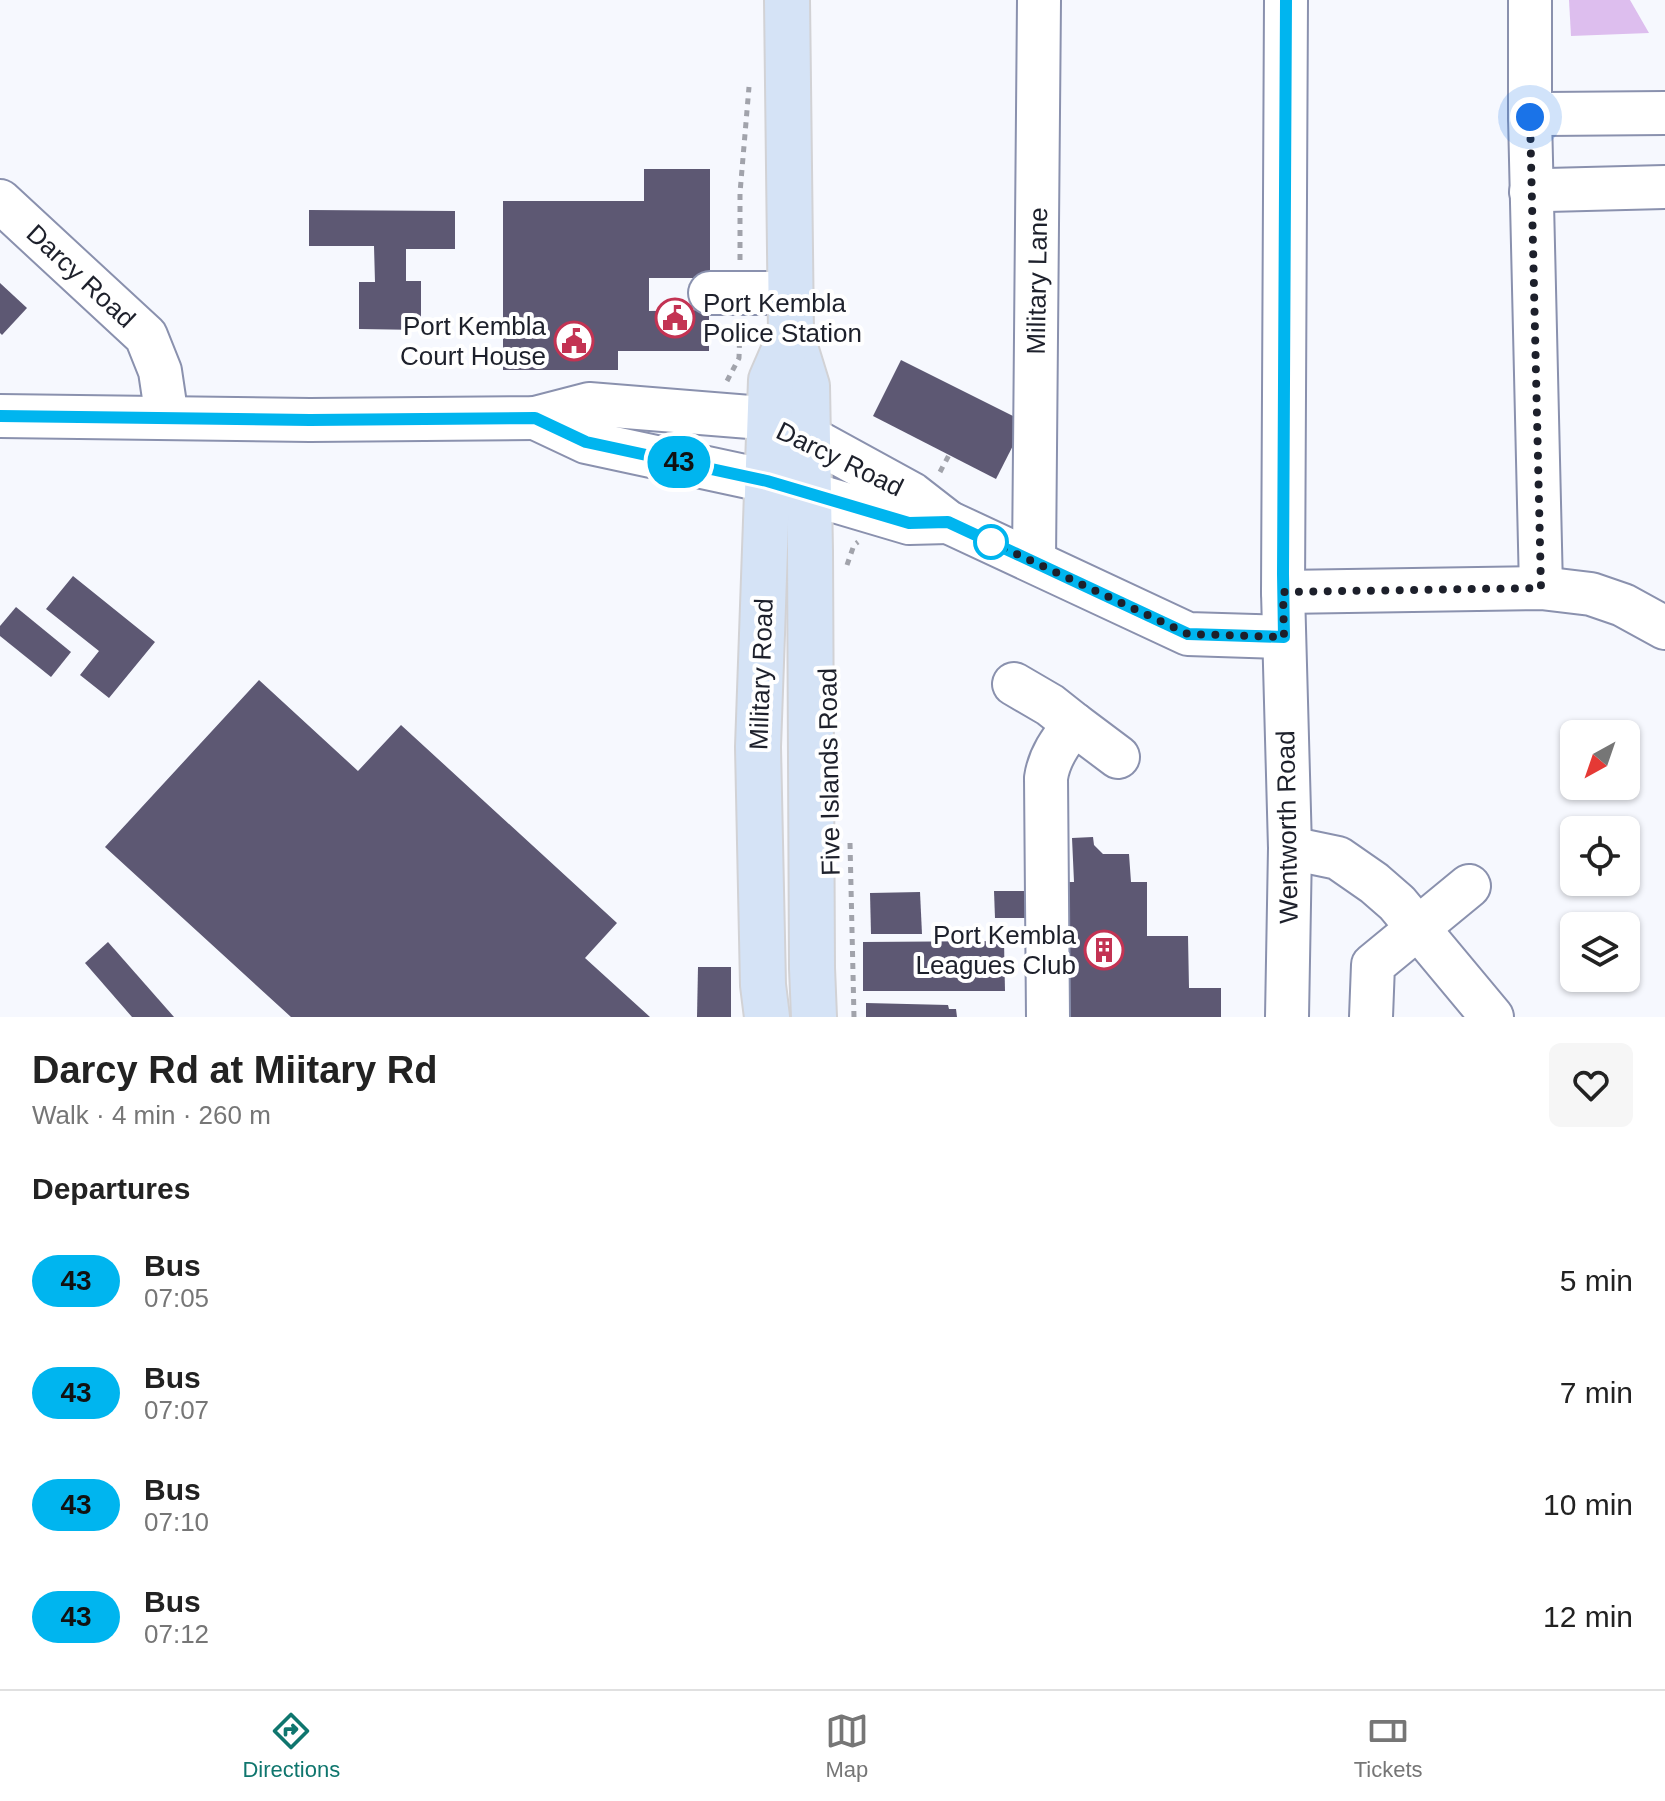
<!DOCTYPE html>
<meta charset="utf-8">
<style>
body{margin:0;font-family:Arial,sans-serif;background:#f6f6f6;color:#222;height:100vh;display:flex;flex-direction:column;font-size:30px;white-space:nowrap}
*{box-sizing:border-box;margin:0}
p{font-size:26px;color:#767676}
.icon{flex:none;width:44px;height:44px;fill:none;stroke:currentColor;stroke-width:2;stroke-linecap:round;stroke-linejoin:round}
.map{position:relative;height:1017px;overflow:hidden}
.side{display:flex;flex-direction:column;background:#fff;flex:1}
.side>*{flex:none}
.badge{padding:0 16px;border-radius:26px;font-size:28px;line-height:52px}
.needle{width:52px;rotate:220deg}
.fabs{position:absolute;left:1560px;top:720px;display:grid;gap:16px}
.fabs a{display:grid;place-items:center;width:80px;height:80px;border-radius:12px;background:#fff;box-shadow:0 2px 6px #0004;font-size:40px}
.you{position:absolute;width:40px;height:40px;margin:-20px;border:6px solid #fff;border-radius:50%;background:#1a73e8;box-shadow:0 0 0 12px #1a73e833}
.map>.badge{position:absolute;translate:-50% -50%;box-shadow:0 0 0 4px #fff}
h2{padding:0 32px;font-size:30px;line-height:72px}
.round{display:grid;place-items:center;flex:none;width:84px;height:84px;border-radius:12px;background:#f6f6f6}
.summary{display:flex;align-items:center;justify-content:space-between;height:136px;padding:0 32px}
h1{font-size:38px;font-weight:700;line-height:60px}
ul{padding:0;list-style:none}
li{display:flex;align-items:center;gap:24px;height:112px;padding:0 32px}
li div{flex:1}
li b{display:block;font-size:30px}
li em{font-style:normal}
li .badge{min-width:88px;font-weight:700;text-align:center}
.tab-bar{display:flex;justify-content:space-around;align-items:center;height:112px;border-top:2px solid #e0e0e0;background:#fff;font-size:22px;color:#767676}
.tab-bar a{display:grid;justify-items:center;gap:4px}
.tab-bar .on{color:#0f766e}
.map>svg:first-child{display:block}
.green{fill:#ddbeee}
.building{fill:#5d5873}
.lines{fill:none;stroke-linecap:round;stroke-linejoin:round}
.minor-casing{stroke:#8a91ae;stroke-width:46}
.major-casing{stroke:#d2d2d5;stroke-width:48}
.path{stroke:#a1a3ab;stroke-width:5;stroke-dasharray:6 6;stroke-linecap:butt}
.minor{stroke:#fff;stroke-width:42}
.major{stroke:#d5e3f6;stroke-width:44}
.line-casing{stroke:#fff;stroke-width:18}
.line{stroke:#00b5ef;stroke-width:12}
.walk{stroke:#1d202b;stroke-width:8;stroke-dasharray:0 14.4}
.stop-dot{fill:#fff;stroke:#00b5ef;stroke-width:4}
.labels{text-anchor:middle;stroke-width:8;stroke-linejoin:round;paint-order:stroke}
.street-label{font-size:26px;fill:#1d202b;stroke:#fff}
.poi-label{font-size:26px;fill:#1d202b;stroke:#fff;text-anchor:end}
</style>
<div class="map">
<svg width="1665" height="1017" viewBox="0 0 1665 1017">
<rect width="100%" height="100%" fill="#f6f8fe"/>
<polygon class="green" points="1569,0 1630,0 1649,33 1571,36"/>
<g class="building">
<polygon points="644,169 710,169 710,278 649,278 649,311 709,310 709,351 618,351 618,370 503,370 503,201 644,201"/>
<polygon points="309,210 455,211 455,249 406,249 406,281 421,281 421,330 359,329 359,282 375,282 374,246 309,246"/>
<polygon points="0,283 27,308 2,335 0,333"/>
<polygon points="901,360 1025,422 996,479 873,416"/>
<polygon points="73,576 155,642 109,698 80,675 99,651 46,609"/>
<polygon points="16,607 71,652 51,677 0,636 0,626"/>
<polygon points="259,680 358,771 401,725 617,923 585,958 650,1017 291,1017 105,847"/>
<polygon points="1093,837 1094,845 1103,854 1129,854 1131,882 1147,882 1147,936 1188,936 1189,988 1221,988 1221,1017 1062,1017 1060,882 1074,882 1072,838"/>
<polygon points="994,891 1026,891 1026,918 995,918"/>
<polygon points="920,892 922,934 871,934 870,893"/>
<polygon points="1004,941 1005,991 863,991 863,942"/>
<polygon points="108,942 174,1017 132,1017 85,963"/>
<polygon points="698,967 731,967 731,1017 697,1017"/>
<polygon points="866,1003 948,1005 949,1009 956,1009 957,1017 866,1017"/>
</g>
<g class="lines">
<defs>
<g id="minor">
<polyline points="1286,0 1283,592 1290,848 1287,1017"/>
<polyline points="1530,0 1530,117 1541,588"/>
<polyline points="1530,117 1546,114 1665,113"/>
<polyline points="1531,192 1547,190 1665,187"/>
<polyline points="0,201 146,336 160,371 167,418"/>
<polyline points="710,293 791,293"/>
<polyline points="0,416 310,420 535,418 589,404 750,417 808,437 912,494 948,522 1188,634 1284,637"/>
<polyline points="535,418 586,442 767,481 909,523 948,522"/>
<polyline points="1034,561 1039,0"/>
<polyline points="1283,592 1541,588 1591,594 1623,605 1665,628"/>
<polyline points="1014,684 1050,705 1074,724"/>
<polyline points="1290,848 1338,858 1374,883 1397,903 1492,1017"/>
<path d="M1048,1017l-2,-239c3,-21 15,-37 28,-54l44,33"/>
<polyline points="1371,1017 1373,965 1469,886"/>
</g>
<g id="major">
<polyline points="787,0 791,334 807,386 810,551 812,968 814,1017"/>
<polyline points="767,1017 763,985 758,747 771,380 791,334"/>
</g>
</defs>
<use href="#minor" class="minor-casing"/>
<use href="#major" class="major-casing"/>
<g class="path">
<polyline points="740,260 740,193 749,87"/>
<polyline points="727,381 739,358 740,326"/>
<polyline points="940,472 949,455"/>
<polyline points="847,565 854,545 858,542"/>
<polyline points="850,843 854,1017"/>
</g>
<use href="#minor" class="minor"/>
<use href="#major" class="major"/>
</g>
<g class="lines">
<defs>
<polyline id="line" points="0,416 310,420 535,418 586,442 767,481 909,523 948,522 1188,634 1284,637 1283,574 1286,0"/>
</defs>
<use href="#line" class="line-casing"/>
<use href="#line" class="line"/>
<polyline class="walk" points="991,542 1188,634 1284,637 1283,592 1541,588 1530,117"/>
</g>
<defs>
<symbol id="civic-ring" viewBox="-11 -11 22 22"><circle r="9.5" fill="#fff" stroke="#c33353" stroke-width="1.5"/><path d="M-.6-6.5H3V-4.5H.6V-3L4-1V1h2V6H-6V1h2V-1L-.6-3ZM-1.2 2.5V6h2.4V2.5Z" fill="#c33353"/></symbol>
<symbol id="building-ring" viewBox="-11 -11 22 22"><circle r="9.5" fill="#fff" stroke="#c33353" stroke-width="1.5"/><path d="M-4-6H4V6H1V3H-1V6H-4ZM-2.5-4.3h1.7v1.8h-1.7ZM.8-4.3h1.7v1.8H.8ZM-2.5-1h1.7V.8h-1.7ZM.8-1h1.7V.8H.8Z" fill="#c33353"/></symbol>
</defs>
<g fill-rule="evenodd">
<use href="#civic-ring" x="653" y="296" width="44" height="44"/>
<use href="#civic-ring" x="552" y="319" width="44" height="44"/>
<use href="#building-ring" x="1082" y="928" width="44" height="44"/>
</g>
<circle class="stop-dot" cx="991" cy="542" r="16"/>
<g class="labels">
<g class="street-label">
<text transform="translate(81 276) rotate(43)" y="9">Darcy Road</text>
<text transform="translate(1037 281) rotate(-89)" y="9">Military Lane</text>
<text transform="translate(840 459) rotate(26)" y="9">Darcy Road</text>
<text transform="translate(761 674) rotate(-88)" y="9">Military Road</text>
<text transform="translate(829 772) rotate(-91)" y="9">Five Islands Road</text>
<text transform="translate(1287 827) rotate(-91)" y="9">Wentworth Road</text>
</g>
<g class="poi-label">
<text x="703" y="312" text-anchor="start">Port Kembla<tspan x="703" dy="30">Police Station</tspan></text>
<text x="546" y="335">Port Kembla<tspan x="546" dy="30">Court House</tspan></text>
<text x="1076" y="944">Port Kembla<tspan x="1076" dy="30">Leagues Club</tspan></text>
</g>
</g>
</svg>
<div class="fabs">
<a><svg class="needle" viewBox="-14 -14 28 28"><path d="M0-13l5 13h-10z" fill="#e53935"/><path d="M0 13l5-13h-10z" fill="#767676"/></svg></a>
<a><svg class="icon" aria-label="locate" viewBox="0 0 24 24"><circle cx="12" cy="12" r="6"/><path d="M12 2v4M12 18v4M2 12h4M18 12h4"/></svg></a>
<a><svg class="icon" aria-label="layers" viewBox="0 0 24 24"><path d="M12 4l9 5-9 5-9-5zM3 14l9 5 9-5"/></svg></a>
</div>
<div class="you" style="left:1530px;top:117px"></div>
<b class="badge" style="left:679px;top:462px;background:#00b5ef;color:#111">43</b>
</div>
<section class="side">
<div class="summary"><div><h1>Darcy Rd at Miitary Rd</h1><p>Walk · 4 min · 260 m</p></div><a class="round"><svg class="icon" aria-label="heart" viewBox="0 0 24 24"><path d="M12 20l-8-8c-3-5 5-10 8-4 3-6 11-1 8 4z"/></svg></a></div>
<h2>Departures</h2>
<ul>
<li><span class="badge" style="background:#00b5ef;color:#111">43</span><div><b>Bus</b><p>07:05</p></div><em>5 min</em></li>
<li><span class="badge" style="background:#00b5ef;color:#111">43</span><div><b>Bus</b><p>07:07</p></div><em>7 min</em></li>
<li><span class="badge" style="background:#00b5ef;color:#111">43</span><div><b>Bus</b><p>07:10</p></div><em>10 min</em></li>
<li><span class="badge" style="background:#00b5ef;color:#111">43</span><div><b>Bus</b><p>07:12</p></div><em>12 min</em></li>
</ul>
</section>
<nav class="tab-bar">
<a class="on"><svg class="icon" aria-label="directions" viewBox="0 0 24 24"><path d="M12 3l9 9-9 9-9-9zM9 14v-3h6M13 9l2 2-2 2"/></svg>Directions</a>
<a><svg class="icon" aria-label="map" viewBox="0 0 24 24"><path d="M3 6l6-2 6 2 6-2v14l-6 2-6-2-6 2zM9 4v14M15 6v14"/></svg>Map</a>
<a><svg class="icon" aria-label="tickets" viewBox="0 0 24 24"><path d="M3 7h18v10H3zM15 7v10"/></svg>Tickets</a>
</nav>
